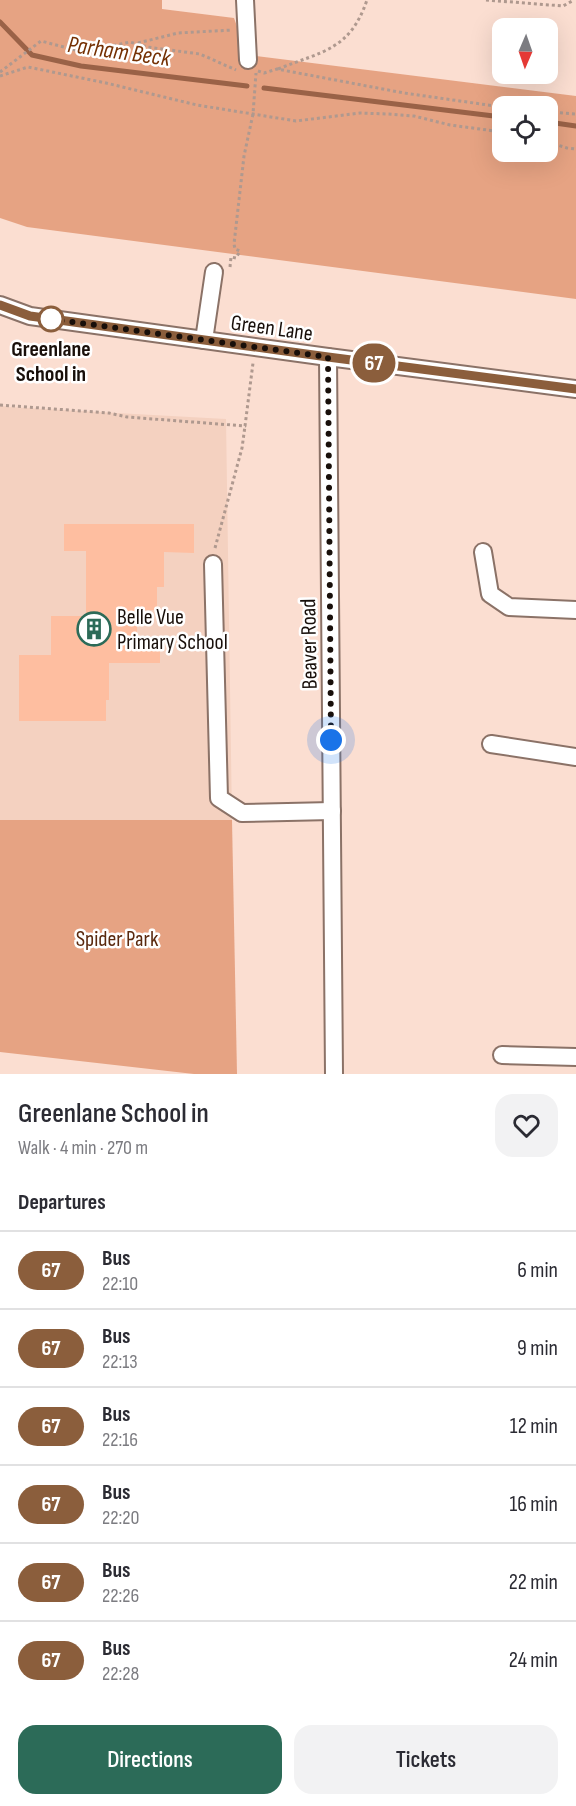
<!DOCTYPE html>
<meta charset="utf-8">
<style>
body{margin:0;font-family:"Sofia Sans Condensed",sans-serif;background:#f2f2f3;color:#2b2b33;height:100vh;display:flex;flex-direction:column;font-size:22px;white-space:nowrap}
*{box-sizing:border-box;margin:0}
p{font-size:20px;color:#7c7c81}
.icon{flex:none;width:33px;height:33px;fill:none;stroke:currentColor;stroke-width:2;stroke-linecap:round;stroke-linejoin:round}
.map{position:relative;height:1074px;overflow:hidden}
.side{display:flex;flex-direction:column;background:#fff;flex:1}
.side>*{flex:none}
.badge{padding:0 12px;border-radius:20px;font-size:21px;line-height:39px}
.needle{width:39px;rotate:182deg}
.fabs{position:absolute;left:492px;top:18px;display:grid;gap:12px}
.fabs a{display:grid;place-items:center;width:66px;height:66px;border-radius:12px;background:#fff;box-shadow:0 6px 24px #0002;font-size:30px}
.you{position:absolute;width:30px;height:30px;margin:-15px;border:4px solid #fff;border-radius:50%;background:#1a73e8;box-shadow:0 0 0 9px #1a73e833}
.map>.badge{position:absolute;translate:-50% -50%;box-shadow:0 0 0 3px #fff}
h2{padding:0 18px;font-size:22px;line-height:54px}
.round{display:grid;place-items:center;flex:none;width:63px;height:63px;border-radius:18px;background:#f2f2f3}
.overview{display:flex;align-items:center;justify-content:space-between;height:102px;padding:0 18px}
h1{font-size:28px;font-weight:600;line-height:45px}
.cta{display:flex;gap:12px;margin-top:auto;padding:12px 18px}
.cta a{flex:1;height:69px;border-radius:18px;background:#2c6b58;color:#fff;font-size:24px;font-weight:600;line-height:69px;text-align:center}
.cta a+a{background:#f2f2f3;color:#2b2b33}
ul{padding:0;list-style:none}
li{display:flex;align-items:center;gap:18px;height:78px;padding:0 18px;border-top:2px solid #e1e1e2}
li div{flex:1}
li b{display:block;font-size:22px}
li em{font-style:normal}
li .badge{min-width:66px;font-weight:700;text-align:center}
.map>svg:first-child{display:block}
.built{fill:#f4d1c0}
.green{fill:#e6a383;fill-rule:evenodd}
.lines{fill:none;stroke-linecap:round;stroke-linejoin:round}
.stream{stroke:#9a6247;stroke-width:5}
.building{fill:#febea0}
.minor-casing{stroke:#8b7267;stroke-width:20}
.path{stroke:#af998f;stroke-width:3;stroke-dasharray:3 3;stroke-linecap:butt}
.minor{stroke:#fff;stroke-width:16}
.line-casing{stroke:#fff;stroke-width:14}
.line{stroke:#8b5e3c;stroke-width:9}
.walk{stroke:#180f0a;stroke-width:6;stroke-dasharray:0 10.8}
.stop-dot{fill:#fff;stroke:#8b5e3c;stroke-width:3}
.labels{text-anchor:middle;stroke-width:5;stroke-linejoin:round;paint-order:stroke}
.street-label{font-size:22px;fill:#180f0a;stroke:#fff}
.stop-label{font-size:22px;font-weight:bold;fill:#180f0a;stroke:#fff}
.poi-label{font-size:22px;fill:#180f0a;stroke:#fff;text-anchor:start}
.park-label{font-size:22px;fill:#5a290e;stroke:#fff}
.water-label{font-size:24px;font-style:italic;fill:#743003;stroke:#fff}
</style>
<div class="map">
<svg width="576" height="1074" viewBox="0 0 576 1074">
<rect width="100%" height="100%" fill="#fbded1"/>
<polygon class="built" points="0,405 7,407 226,419 232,820 0,820"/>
<g class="green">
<path d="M0,0h162v9l72,9 13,37 329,41v203l-549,-72 -27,-9zM502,106h46v46h-46z"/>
<polygon points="0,820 232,820 237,1074 194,1074 0,1052"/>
</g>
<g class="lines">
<g class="stream">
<polyline points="0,22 32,55 81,66 247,86"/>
<polyline points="264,88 502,117"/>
<polyline points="548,122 576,126"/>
</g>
</g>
<polygon class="building" points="64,524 194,524 194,553 164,552 164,587 157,587 157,610 137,610 137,643 160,642 160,663 109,663 109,700 106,700 106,721 19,721 19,655 51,655 51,616 86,616 86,551 64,551"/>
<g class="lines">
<defs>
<g id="minor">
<polyline points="245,0 248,60"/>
<polyline points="0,305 30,316 328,357 576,389"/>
<polyline points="204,340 214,272"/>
<polyline points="328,357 334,1074"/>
<polyline points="483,552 490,594 509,607 576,610"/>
<polyline points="213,564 219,798 242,813 332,811"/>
<polyline points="491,744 576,757"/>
<polyline points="502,1055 576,1057"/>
</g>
</defs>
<use href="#minor" class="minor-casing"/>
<g class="path">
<polyline points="486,0 563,6 574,0"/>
<polyline points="138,43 178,33 232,30"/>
<path d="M278,69c45,-18 72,-19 89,-69"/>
<polyline points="258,71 264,73 277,69 404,93 502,107"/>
<polyline points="0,72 41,41 83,52 130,42 147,47 200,54 236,70"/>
<polyline points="0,76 28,67 106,83 197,105 296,121 360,113 387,114 414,116 450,125 502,132"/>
<polyline points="548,112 576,114"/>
<polyline points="548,142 567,148 576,149"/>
<polyline points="230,267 231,257 236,258 240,251 235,249 234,244 244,156 253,114 256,73"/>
<polyline points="0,405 109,413 127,417 245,426 253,363"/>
<polyline points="215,548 242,448 245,426"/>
</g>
<use href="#minor" class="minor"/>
</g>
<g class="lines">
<defs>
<polyline id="line" points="0,305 30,316 328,357 576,389"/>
</defs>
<use href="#line" class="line-casing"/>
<use href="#line" class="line"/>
<polyline class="walk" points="51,319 328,357 331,740"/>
</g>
<defs>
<symbol id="building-ring" viewBox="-11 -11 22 22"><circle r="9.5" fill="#fff" stroke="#2c6b58" stroke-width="1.5"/><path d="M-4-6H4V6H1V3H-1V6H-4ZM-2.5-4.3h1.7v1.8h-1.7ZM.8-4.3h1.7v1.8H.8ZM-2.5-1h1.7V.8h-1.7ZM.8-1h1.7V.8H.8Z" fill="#2c6b58"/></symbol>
</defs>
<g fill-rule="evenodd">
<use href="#building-ring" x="75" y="610" width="38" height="38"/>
</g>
<circle class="stop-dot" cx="51" cy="319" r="12"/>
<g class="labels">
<g class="street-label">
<text transform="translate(272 327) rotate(8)" y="8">Green Lane</text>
<text transform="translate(308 644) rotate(-91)" y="8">Beaver Road</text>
</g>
<g class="stop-label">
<text x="51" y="356">Greenlane<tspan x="51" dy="25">School in</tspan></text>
</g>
<g class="poi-label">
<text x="117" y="624">Belle Vue<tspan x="117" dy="25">Primary School</tspan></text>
</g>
<g class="park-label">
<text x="117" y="946">Spider Park</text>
</g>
<g class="water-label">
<text transform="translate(119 51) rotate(8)" y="8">Parham Beck</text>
</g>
</g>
</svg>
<div class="fabs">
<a><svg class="needle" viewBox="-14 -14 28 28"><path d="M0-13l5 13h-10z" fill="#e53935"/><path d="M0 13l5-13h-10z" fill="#7c7c81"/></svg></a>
<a><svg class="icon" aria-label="locate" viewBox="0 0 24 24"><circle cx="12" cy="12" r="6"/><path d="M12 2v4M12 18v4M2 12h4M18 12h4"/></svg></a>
</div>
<div class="you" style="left:331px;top:740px"></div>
<b class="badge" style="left:374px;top:363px;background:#8b5e3c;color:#fff">67</b>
</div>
<section class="side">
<div class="overview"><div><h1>Greenlane School in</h1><p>Walk · 4 min · 270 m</p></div><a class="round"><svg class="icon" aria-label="heart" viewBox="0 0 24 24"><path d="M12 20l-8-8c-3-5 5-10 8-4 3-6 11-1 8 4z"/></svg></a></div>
<h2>Departures</h2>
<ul>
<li><span class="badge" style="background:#8b5e3c;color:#fff">67</span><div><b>Bus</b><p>22:10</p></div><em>6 min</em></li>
<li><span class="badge" style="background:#8b5e3c;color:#fff">67</span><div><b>Bus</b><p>22:13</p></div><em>9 min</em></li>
<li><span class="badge" style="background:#8b5e3c;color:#fff">67</span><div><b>Bus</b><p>22:16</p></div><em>12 min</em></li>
<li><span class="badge" style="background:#8b5e3c;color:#fff">67</span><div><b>Bus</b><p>22:20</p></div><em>16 min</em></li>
<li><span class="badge" style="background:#8b5e3c;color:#fff">67</span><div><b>Bus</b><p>22:26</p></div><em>22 min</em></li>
<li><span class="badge" style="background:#8b5e3c;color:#fff">67</span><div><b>Bus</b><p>22:28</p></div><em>24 min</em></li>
</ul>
<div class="cta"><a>Directions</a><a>Tickets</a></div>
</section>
